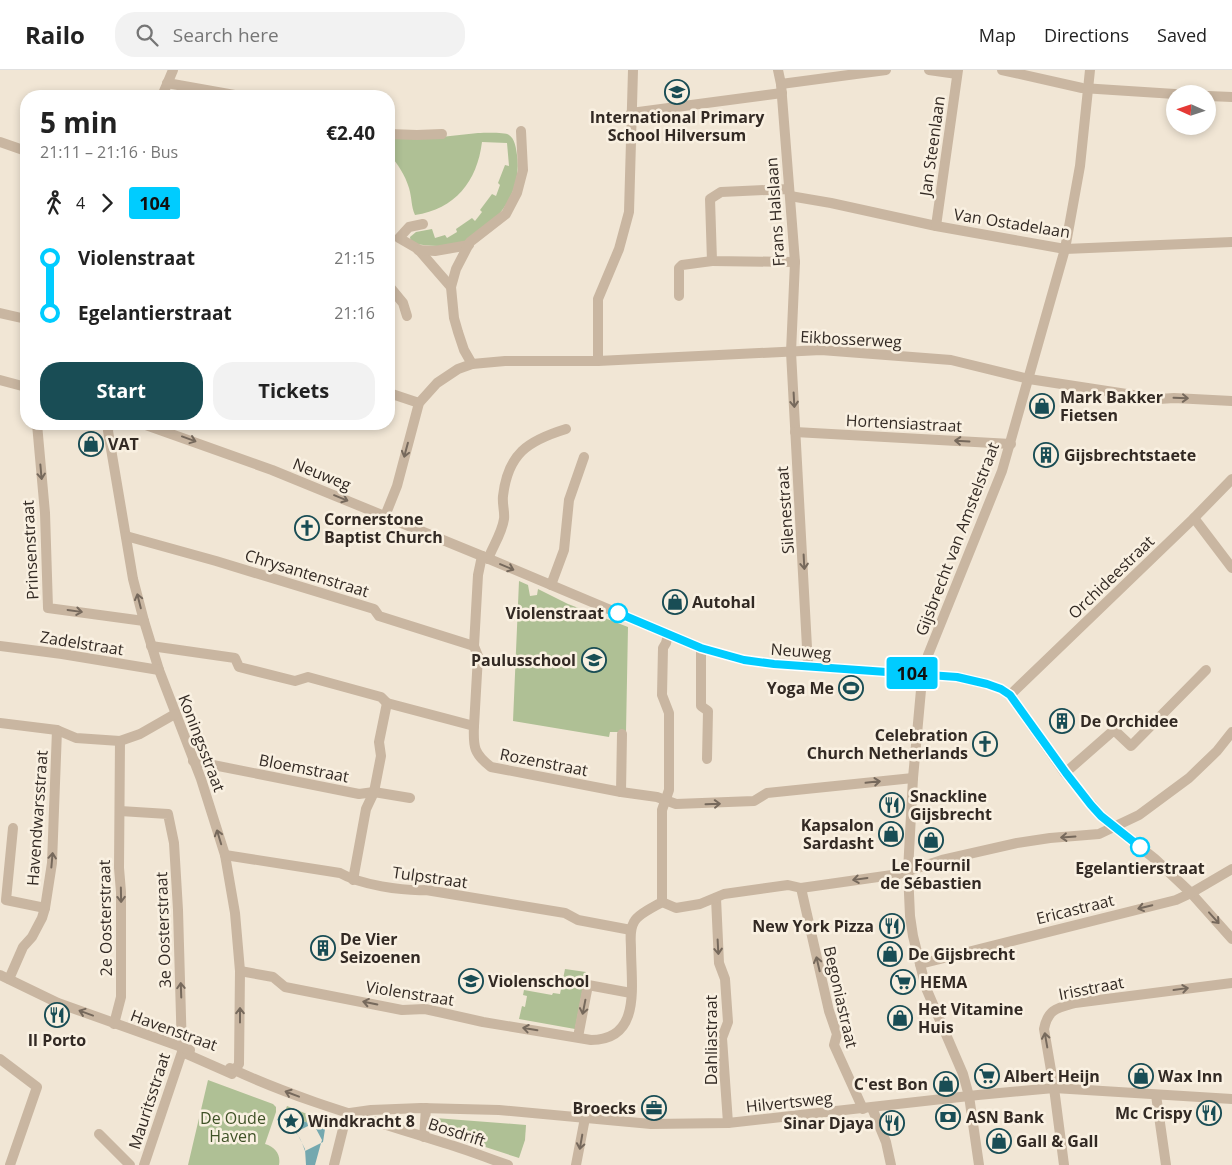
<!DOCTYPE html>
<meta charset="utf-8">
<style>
body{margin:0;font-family:"Open Sans",sans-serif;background:#f2f2f2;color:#222;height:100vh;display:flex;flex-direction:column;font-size:19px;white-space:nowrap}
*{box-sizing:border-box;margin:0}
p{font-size:16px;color:#767676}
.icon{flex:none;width:28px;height:28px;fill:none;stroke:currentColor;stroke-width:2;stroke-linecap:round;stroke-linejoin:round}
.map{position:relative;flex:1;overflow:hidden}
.sheet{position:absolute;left:20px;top:20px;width:375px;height:340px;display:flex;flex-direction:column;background:#fff;border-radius:20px;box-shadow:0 2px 8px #0003}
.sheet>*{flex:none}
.badge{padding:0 10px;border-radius:4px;font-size:18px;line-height:32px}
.needle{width:32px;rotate:273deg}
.fabs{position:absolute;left:1166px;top:15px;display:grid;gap:10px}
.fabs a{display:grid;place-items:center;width:50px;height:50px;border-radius:50%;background:#fff;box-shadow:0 2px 8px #0003;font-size:25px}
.map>.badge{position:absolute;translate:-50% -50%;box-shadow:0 0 0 2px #fff}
.legs{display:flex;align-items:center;gap:8px;height:55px;padding:0 20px;font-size:16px}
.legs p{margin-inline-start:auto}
.summary{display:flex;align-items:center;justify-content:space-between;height:85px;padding:0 20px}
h1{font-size:28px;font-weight:700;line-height:38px}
.primary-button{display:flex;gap:10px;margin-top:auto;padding:10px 20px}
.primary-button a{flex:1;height:58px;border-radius:20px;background:#194d55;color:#fff;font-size:20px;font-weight:700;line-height:58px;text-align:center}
.primary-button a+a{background:#f2f2f2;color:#222}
ul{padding:0 20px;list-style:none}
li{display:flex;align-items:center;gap:18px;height:55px;font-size:19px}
li i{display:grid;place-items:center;width:8px;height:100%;margin:0 6px;background:currentColor}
li i::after{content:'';width:12px;height:12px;margin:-6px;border:4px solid;border-radius:50%;background:#fff}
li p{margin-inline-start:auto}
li:first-child i{background:linear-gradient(#0000 50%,currentColor 0)}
li:last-child i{background:linear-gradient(currentColor 50%,#0000 0)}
header{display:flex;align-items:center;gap:30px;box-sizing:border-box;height:70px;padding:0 25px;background:#fff;border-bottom:1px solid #e0e0e0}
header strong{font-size:24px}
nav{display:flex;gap:28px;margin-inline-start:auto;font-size:18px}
.search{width:350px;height:45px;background:#f2f2f2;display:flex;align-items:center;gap:12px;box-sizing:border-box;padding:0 18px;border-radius:20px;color:#767676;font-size:19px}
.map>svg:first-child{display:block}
.green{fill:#afc095}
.water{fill:#74a8af}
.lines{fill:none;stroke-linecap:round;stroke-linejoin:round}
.minor{stroke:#c9b6a1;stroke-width:10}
.oneway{stroke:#76695c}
.line-1-casing{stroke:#fff;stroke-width:11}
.line-1{stroke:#0cf;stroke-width:8}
.stop-1-dot{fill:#fff;stroke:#0cf;stroke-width:2.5}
.labels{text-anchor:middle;stroke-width:5;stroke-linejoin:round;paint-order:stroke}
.poi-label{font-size:16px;font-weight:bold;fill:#332a24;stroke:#f9f0e1;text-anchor:start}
.street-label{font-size:16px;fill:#332a24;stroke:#f9f0e1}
.stop-label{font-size:16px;font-weight:bold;fill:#332a24;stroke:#f9f0e1;text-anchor:end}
.park-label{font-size:16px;fill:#3f5227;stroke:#f9f0e1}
</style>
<header>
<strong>Railo</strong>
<div class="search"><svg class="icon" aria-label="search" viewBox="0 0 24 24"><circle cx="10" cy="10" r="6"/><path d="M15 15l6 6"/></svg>Search here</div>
<nav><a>Map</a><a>Directions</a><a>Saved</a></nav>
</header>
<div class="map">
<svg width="1232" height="1095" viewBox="0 0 1232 1095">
<rect width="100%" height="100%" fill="#f1e6d5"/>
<g class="green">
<path d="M478,63c7,0 27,-1 31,2 6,4 7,13 8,20 5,33 -15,64 -43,80 -4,3 -8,6 -13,8 -17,5 -33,3 -50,0l-1,-6 6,-5 16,-3 3,9 10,-3 2,3 10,-6 -1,-3 16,-11 3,3 7,-9 -2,-2 12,-16 4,2 4,-11 -2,-2 7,-18 4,1 -2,-23 -25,-1c-5,40 -27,67 -67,73 -4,-9 -3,-17 -6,-27 -4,-13 -11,-24 -20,-34v-18l52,1z"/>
<polygon points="519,511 528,515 530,526 537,525 538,519 568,534 628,557 626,662 610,662 609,667 513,651"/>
<polygon points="565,899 586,902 575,959 519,949 522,936 525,937 527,926 523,925 524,920 552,925 553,923 560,924"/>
<path d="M208,1010l65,24 3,3v5l-11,32c10,3 16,10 14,21h-91z"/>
<polygon points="287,1036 327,1052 325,1059 284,1044"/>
<polygon points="435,1048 526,1055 525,1070 519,1088 433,1060 433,1051"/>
</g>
<path class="water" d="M284,1044l41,15 -2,13 -2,1 -6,22h-9l-1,-16 -7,-14c3,5 5,10 7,16l16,-8 1,-3 -8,-15 -2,-1 -16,8 2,3 -8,-8 -13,-7 2,-4 4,2z"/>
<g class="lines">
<g class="minor">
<polyline points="778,0 781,14 795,192 791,282 808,596"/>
<polyline points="929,0 957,4"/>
<polyline points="1002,0 1082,18 1175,24"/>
<polyline points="167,13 240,26"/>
<polyline points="781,14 886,0"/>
<polyline points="162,26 173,0"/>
<polyline points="1208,26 1232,27"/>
<polyline points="631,43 782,23"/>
<polyline points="389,64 417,65 442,64"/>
<polyline points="0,72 26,81"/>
<polyline points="789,119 721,122 710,129 712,191 795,192"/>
<polyline points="790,126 831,133 936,156 1065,179 1232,172"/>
<polyline points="423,154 409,157 399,168 418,179 451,217"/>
<polyline points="936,156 958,0"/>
<polyline points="418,180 435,181 469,175"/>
<polyline points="389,216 403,233 407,246"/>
<polyline points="679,226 679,198 682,195 712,191"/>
<polyline points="0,243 26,249"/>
<polyline points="598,291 598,229 619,179 629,142 633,0"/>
<polyline points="472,294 464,280 458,262 454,248 451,217 456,199 470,172 506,144 517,123 523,100 521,61"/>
<polyline points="0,310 26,317"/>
<polyline points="389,323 419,333"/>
<polyline points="37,354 45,443 48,538 144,551"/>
<polyline points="109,354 108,361 133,509 144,551 159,600 201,709 225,785 235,843 240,901 239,994 232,1004 182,982"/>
<polyline points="143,354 272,400 482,486 701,578 743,590 774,594 957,607 987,614 1001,619 1010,625 1065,703 1101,746 1155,789 1191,823 1232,869"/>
<polyline points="795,362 1011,374"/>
<polyline points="385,446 397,416 419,333 437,313 458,299 472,294 505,291 598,291 821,280 951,290 1029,309 1159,329 1174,328 1232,331"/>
<polyline points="1194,448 1232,498"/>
<polyline points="126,466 216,491 374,539 379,546 474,576"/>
<path d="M488,489c5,-13 14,-26 16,-40 1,-7 -2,-15 -1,-23 5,-42 24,-55 63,-67"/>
<polyline points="551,515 564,480 569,430 584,387"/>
<polyline points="0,576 62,584 159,600"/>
<path d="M151,576l84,12 4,9 56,14 13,-4 73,20 6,6 87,23c-1,21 0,28 17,41l130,25 36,5 19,7 78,-3 13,-8 146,-15"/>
<polyline points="701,578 701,636 708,641 707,689"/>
<polyline points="1010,625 1194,448 1232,409"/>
<polyline points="0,653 57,660 76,668 120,671 140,664 175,644"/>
<polyline points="474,656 478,586 474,576 478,505 482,486"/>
<polyline points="193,691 359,724 374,722 410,728"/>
<polyline points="1065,703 1114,660 1131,676 1206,600"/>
<polyline points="621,722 622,664"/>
<polyline points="120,741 168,744 174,773 178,840 182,982 144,1095"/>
<polyline points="13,758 6,830 45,838"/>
<path d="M225,785l115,18c21,12 62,18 86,17l139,23 13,7 53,10"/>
<polyline points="353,810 366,739 374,722 381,686 379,672 387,633"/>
<polyline points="801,818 829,941 837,964 834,975 863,1039"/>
<polyline points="716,828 719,893 725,909 728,952 722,968 728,1053"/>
<polyline points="662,832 676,838 700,834 724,824 788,815 801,818 899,804 942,790 1017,773 1050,768 1099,764 1139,745 1189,708 1217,681 1232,662"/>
<polyline points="920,894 1176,830 1191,823 1232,799"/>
<path d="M240,901l33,6 12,10 117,23 23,-1 58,13 108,18c51,0 40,-55 40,-91 0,-9 -2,-19 3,-27 4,-8 20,-15 28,-20v-92l7,-20v-77l-7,-18 1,-47 3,-5 2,-8"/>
<polyline points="0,905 58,933 190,980"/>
<polyline points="9,909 23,877 32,867 42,848 45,838 52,793 57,660"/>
<polyline points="114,954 121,927 121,822 119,798 120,671"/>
<polyline points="578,967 588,915 631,923"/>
<polyline points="0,989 37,1017 10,1095"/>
<path d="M230,998c72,34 149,54 224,78 19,6 36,13 54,19"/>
<polyline points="1156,1025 1166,1095"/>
<polyline points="872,1038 886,1072 891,1095"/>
<polyline points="350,1043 371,1040 421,1038 499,1040 651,1054 728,1053 978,1025 1054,1018 1232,1029"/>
<polyline points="99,1064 130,1095"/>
<polyline points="424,1067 426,1038"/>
<polyline points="334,1095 347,1043"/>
<polyline points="576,1095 585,1048"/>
<polyline points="979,1095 969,1026 963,1004 926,918 913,866 910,846 908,801 913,708 921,620 928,585 1002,401 1065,179 1080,96 1090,0"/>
<path d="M1064,1095l-10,-77 -10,-59c4,-20 13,-21 31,-26l157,-20"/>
</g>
</g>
<defs><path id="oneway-shaft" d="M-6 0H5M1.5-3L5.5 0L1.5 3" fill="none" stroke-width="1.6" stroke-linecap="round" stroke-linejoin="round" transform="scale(1.25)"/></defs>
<g class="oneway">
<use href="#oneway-shaft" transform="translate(1181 328) rotate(2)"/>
<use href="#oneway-shaft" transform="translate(794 330) rotate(87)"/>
<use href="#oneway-shaft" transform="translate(189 369) rotate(20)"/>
<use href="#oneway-shaft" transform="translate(962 371) rotate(-177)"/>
<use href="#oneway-shaft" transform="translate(406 380) rotate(105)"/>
<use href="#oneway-shaft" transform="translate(41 402) rotate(85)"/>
<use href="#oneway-shaft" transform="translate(341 428) rotate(22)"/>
<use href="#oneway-shaft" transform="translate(804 492) rotate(87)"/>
<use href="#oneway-shaft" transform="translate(507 497) rotate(23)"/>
<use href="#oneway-shaft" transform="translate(139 531) rotate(-104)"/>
<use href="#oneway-shaft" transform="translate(75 541) rotate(8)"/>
<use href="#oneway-shaft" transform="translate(873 712) rotate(-6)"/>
<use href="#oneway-shaft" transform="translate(713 734) rotate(-2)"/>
<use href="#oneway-shaft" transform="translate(219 767) rotate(-107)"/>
<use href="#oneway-shaft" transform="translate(1068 767) rotate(176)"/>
<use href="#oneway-shaft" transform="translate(52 790) rotate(-85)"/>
<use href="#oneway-shaft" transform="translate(860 809) rotate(172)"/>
<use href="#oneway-shaft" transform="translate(121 825) rotate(89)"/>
<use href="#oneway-shaft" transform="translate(1145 837) rotate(167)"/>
<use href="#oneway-shaft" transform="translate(1214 848) rotate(48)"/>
<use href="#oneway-shaft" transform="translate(718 877) rotate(87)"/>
<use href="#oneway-shaft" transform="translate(818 894) rotate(-103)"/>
<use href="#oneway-shaft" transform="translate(1181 919) rotate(-8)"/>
<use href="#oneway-shaft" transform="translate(181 920) rotate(-92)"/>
<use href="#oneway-shaft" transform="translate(370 933) rotate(-168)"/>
<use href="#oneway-shaft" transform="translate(584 937) rotate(101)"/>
<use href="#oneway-shaft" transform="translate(86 943) rotate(-160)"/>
<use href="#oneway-shaft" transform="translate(240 945) rotate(-90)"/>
<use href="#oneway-shaft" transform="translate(530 959) rotate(-171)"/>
<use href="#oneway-shaft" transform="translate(1046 970) rotate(-100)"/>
<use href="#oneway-shaft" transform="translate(292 1024) rotate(-159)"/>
<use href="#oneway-shaft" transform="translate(581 1072) rotate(100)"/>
</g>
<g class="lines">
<defs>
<polyline id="line-1" points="618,543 701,578 744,590 774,594 957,607 987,614 1001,619 1010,625 1066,703 1091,735 1101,746 1140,777"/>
</defs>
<use href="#line-1" class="line-1-casing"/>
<use href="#line-1" class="line-1"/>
</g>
<defs>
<symbol id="school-ring" viewBox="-11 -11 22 22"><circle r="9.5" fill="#f9f0e1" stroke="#194d55" stroke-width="1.5"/><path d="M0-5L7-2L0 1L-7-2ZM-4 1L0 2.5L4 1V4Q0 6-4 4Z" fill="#194d55"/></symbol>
<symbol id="shop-ring" viewBox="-11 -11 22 22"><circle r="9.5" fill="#f9f0e1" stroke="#194d55" stroke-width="1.5"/><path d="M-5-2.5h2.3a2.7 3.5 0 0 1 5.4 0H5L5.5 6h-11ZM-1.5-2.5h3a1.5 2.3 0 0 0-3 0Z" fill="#194d55"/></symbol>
<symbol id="building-ring" viewBox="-11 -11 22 22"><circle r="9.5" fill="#f9f0e1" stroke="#194d55" stroke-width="1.5"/><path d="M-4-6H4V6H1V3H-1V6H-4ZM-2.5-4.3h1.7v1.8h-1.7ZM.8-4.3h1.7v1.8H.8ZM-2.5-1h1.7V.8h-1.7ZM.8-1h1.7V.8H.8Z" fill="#194d55"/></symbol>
<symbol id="church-ring" viewBox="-11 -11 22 22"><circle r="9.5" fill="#f9f0e1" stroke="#194d55" stroke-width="1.5"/><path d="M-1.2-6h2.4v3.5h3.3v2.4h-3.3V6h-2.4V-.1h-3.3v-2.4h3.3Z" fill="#194d55"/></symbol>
<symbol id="stadium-ring" viewBox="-11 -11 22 22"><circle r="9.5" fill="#f9f0e1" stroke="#194d55" stroke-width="1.5"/><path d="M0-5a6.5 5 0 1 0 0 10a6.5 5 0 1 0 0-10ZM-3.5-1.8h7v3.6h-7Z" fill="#194d55"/></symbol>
<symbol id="restaurant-ring" viewBox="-11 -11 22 22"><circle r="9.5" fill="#f9f0e1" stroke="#194d55" stroke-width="1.5"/><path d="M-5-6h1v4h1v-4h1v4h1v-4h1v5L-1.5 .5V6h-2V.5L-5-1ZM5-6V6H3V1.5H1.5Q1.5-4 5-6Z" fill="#194d55"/></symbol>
<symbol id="supermarket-ring" viewBox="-11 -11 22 22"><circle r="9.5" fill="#f9f0e1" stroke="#194d55" stroke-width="1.5"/><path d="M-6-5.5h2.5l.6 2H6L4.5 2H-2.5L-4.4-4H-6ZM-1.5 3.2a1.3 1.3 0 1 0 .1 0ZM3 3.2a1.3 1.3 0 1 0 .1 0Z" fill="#194d55"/></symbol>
<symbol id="office-ring" viewBox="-11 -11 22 22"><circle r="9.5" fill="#f9f0e1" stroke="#194d55" stroke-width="1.5"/><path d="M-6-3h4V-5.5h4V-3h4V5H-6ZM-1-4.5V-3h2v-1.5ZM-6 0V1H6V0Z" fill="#194d55"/></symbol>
<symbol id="bank-ring" viewBox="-11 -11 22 22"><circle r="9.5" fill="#f9f0e1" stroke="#194d55" stroke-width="1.5"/><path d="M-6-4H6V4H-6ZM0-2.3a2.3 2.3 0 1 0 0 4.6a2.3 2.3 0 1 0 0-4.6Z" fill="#194d55"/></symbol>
<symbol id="sight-ring" viewBox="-11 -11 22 22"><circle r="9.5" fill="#f9f0e1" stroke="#194d55" stroke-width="1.5"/><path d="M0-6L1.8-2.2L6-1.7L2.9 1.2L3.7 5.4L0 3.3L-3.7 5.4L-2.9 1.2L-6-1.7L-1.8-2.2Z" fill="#194d55"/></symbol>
</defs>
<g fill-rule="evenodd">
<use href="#school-ring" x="663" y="8" width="28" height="28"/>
<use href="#shop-ring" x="1028" y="322" width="28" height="28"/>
<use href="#shop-ring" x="77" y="360" width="28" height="28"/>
<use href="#building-ring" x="1032" y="371" width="28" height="28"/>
<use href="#church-ring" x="293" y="444" width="28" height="28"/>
<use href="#shop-ring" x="661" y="518" width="28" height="28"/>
<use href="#school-ring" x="580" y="576" width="28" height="28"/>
<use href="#stadium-ring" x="837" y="604" width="28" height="28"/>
<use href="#building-ring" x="1048" y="637" width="28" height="28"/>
<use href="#church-ring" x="971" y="660" width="28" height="28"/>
<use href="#restaurant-ring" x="878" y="721" width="28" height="28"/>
<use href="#shop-ring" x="877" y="750" width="28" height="28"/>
<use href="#shop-ring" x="917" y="756" width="28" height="28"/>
<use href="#restaurant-ring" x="878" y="842" width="28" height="28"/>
<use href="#building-ring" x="309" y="864" width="28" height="28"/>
<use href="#shop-ring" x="876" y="870" width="28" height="28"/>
<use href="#school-ring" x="457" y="897" width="28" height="28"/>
<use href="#supermarket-ring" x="889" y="898" width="28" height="28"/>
<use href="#restaurant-ring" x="43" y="931" width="28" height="28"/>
<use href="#shop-ring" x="886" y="934" width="28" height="28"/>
<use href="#supermarket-ring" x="973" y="992" width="28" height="28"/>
<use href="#shop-ring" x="1127" y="992" width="28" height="28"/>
<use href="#shop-ring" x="932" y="1000" width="28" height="28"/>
<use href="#office-ring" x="640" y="1024" width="28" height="28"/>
<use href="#restaurant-ring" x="1195" y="1029" width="28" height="28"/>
<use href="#bank-ring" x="934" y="1033" width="28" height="28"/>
<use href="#sight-ring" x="277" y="1037" width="28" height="28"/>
<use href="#restaurant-ring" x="878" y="1039" width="28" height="28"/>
<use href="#shop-ring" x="985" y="1057" width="28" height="28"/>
</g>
<g class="stop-1-dot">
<circle cx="618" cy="543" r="9"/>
<circle cx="1140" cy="777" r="9"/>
</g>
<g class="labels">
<g class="poi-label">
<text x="677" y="53" text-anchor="middle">International Primary<tspan x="677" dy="18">School Hilversum</tspan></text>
<text x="1060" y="333">Mark Bakker<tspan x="1060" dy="18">Fietsen</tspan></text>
<text x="108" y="380">VAT</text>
<text x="1064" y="391">Gijsbrechtstaete</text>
<text x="324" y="455">Cornerstone<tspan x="324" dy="18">Baptist Church</tspan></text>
<text x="692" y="538">Autohal</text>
<text x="576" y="596" text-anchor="end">Paulusschool</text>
<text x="834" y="624" text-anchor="end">Yoga Me</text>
<text x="1080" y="657">De Orchidee</text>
<text x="968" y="671" text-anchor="end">Celebration<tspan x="968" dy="18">Church Netherlands</tspan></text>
<text x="910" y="732">Snackline<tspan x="910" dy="18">Gijsbrecht</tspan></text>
<text x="874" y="761" text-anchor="end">Kapsalon<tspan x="874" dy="18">Sardasht</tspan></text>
<text x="931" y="801" text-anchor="middle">Le Fournil<tspan x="931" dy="18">de Sébastien</tspan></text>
<text x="874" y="862" text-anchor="end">New York Pizza</text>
<text x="340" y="875">De Vier<tspan x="340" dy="18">Seizoenen</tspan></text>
<text x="908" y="890">De Gijsbrecht</text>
<text x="488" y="917">Violenschool</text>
<text x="920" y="918">HEMA</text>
<text x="918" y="945">Het Vitamine<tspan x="918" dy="18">Huis</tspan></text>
<text x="57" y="976" text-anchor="middle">Il Porto</text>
<text x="1004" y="1012">Albert Heijn</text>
<text x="1158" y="1012">Wax Inn</text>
<text x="928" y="1020" text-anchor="end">C'est Bon</text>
<text x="636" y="1044" text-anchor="end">Broecks</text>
<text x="1192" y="1049" text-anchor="end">Mc Crispy</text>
<text x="966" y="1053">ASN Bank</text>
<text x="308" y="1057">Windkracht 8</text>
<text x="874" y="1059" text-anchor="end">Sinar Djaya</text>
<text x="1016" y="1077">Gall &amp; Gall</text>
</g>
<g class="street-label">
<text transform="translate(932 76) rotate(-82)" y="6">Jan Steenlaan</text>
<text transform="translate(775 142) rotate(-94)" y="6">Frans Halslaan</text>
<text transform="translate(1012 153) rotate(9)" y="6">Van Ostadelaan</text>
<text transform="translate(851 269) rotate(3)" y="6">Eikbosserweg</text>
<text transform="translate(904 353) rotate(3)" y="6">Hortensiastraat</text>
<text transform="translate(322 404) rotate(22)" y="6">Neuweg</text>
<text transform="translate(785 440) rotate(-94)" y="6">Silenestraat</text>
<text transform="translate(957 469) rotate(-69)" y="6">Gijsbrecht van Amstelstraat</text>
<text transform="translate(30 480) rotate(-93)" y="6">Prinsenstraat</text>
<text transform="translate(307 503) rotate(17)" y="6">Chrysantenstraat</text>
<text transform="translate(1111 507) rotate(-44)" y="6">Orchideestraat</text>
<text transform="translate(82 573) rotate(9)" y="6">Zadelstraat</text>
<text transform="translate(801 581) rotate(4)" y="6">Neuweg</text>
<text transform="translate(202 673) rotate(69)" y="6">Koningsstraat</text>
<text transform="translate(544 692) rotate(11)" y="6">Rozenstraat</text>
<text transform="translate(304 698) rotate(11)" y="6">Bloemstraat</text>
<text transform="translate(37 748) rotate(-86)" y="6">Havendwarsstraat</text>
<text transform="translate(430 807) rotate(8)" y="6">Tulpstraat</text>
<text transform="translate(1075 839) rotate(-14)" y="6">Ericastraat</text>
<text transform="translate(105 848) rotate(-91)" y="6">2e Oosterstraat</text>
<text transform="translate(163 860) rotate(-92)" y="6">3e Oosterstraat</text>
<text transform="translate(1091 918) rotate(-11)" y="6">Irisstraat</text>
<text transform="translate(410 923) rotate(9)" y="6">Violenstraat</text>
<text transform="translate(841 927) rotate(77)" y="6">Begoniastraat</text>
<text transform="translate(174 960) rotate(20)" y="6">Havenstraat</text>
<text transform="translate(711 970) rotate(-90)" y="6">Dahliastraat</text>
<text transform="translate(149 1031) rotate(-72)" y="6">Mauritsstraat</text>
<text transform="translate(789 1032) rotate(-6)" y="6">Hilvertsweg</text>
<text transform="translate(457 1062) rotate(18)" y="6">Bosdrift</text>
</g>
<g class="stop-label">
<text x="604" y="549">Violenstraat</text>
<text x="1140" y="804" text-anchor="middle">Egelantierstraat</text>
</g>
<g class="park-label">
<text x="233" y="1054">De Oude<tspan x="233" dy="18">Haven</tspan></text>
</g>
</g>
</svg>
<div class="fabs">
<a><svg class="needle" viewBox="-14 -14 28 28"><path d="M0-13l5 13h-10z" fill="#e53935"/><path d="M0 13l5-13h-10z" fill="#767676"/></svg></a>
</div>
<b class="badge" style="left:912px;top:603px;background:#0cf;color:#111">104</b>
<section class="sheet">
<div class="summary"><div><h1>5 min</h1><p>21:11 – 21:16 · Bus</p></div><b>€2.40</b></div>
<div class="legs"><svg class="icon" aria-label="walk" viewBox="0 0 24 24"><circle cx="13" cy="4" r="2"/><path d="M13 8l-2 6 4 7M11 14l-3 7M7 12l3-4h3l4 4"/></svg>4<svg class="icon" aria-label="forward" viewBox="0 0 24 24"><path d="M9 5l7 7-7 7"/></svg><b class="badge" style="background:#0cf;color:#111">104</b></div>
<ul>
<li><i style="color:#0cf"></i><b>Violenstraat</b><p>21:15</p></li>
<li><i style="color:#0cf"></i><b>Egelantierstraat</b><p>21:16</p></li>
</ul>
<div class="primary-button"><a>Start</a><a>Tickets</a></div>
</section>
</div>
